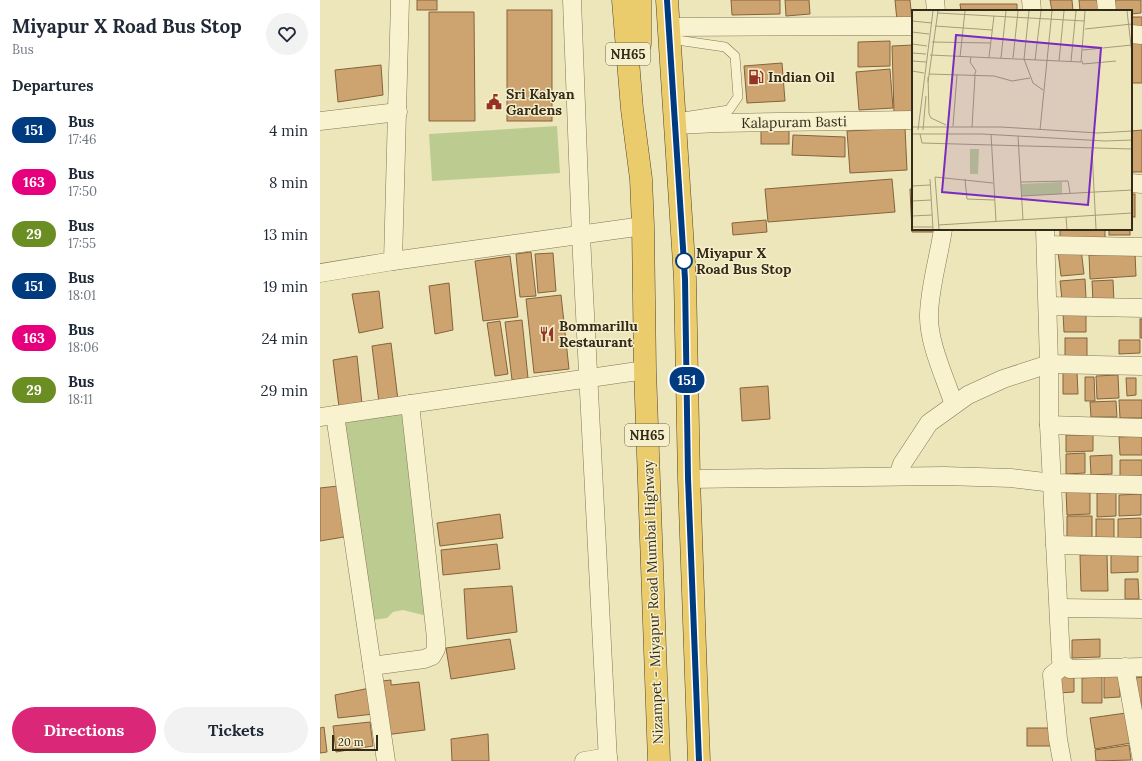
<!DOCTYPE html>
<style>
body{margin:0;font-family:Lora,serif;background:#f2f2f3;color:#1f2937;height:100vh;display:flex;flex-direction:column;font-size:15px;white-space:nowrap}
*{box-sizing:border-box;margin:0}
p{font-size:13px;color:#747a83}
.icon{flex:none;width:22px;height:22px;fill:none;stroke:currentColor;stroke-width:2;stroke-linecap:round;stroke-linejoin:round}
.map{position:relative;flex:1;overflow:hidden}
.details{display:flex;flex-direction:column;background:#fff;width:320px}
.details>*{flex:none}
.badge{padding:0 8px;border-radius:13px;font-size:14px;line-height:26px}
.scale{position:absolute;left:12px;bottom:10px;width:46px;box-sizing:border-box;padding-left:4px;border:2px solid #342a1a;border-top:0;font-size:11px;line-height:14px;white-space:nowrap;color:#342a1a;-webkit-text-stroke:3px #f6efcb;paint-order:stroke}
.map>.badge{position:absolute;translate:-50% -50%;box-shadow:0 0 0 2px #fff}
h2{padding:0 12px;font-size:15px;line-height:36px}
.round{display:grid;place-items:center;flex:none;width:42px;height:42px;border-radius:21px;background:#f2f2f3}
.head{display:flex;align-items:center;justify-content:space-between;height:68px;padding:0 12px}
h1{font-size:19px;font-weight:700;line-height:30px}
.action{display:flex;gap:8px;margin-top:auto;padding:8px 12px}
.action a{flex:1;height:46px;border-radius:24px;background:#db2777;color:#fff;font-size:16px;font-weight:700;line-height:46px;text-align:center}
.action a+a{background:#f2f2f3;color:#1f2937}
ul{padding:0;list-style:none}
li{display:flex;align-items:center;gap:12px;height:52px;padding:0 12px}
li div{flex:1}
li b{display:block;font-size:15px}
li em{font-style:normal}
li .badge{min-width:44px;font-weight:700;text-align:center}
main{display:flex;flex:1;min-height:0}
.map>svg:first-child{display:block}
.green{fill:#bccc90}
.building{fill:#cda470;stroke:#85633b}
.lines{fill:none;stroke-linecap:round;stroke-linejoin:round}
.service-casing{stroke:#857655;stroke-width:10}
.minor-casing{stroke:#857655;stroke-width:19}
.trunk-casing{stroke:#52432a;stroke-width:23}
.service{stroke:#f9f2ce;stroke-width:9}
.minor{stroke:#f9f2ce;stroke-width:18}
.trunk{stroke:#eacc6c;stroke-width:22}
.line-casing{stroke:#fff;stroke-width:9}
.line{stroke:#003b80;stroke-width:6}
.stop-dot{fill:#fff;stroke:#003b80;stroke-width:2}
.labels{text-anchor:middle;stroke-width:3;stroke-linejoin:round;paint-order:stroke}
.shield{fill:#f6efcb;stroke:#6e654f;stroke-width:1}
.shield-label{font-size:13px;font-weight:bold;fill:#342a1a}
.poi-label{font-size:14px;font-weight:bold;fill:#342a1a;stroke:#f6efcb;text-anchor:start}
.street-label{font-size:14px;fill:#342a1a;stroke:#f6efcb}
.stop-label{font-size:14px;font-weight:bold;fill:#342a1a;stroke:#f6efcb;text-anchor:start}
.inset-road{fill:none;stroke:#a49b7b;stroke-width:1}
.view{fill:#7b2cbf;fill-opacity:0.15;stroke:#7b2cbf;stroke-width:2}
.inset-edge{fill:none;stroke:#342a1a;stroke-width:2}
</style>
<main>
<section class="details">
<div class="head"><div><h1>Miyapur X Road Bus Stop</h1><p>Bus</p></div><a class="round"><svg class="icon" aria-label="heart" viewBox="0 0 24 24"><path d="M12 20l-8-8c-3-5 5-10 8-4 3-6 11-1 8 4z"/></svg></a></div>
<h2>Departures</h2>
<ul>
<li><span class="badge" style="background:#003b80;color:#fff">151</span><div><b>Bus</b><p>17:46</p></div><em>4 min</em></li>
<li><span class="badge" style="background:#e6007e;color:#fff">163</span><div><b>Bus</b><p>17:50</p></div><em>8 min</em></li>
<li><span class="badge" style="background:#6b8e23;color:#fff">29</span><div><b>Bus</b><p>17:55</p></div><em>13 min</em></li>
<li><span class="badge" style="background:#003b80;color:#fff">151</span><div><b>Bus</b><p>18:01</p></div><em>19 min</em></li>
<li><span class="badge" style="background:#e6007e;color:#fff">163</span><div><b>Bus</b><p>18:06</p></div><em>24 min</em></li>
<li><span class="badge" style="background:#6b8e23;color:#fff">29</span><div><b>Bus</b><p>18:11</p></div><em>29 min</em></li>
</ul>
<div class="action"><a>Directions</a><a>Tickets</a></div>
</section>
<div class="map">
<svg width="822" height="761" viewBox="0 0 822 761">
<rect width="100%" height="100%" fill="#eee6bb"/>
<g class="green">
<polygon points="237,126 240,173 112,181 109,134"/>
<polygon points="81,408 107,616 83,610 73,612 67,618 45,621 17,415"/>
</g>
<g class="building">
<rect x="97" y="0" width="20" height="10"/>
<polygon points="411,0 460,0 460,14 412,15"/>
<polygon points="465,0 489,0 490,14 466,16"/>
<polygon points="575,0 590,0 592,20 577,21"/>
<polygon points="730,0 752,0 753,11 732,11"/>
<polygon points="759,0 783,0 784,11 760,11"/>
<polygon points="795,0 821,0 821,13 811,14 811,11 795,11"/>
<polygon points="640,4 697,4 697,11 641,11"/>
<rect x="187" y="10" width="45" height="111"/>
<polygon points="109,12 154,12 155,121 109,121"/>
<rect x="811" y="17" width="11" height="10"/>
<polygon points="822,39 822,83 811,83 811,40"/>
<polygon points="570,41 570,66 538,67 538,42"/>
<polygon points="593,45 593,112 574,113 572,46"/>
<polygon points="462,63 465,101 427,103 424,66"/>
<polygon points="61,65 63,95 18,102 15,70"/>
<polygon points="570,69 573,108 539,110 536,72"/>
<rect x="441" y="126" width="28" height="18"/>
<polygon points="585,128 587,170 530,173 527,131"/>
<polygon points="822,130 822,172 811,172 811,131"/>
<polygon points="473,135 525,137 525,157 472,155"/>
<polygon points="572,179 575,212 448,222 445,189"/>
<polygon points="590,189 593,189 593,229 616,229 617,232 592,232"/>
<rect x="811" y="194" width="4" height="23"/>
<polygon points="446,220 447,232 413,235 412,223"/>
<polygon points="740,229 785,229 785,238 740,237"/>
<rect x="789" y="229" width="21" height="6"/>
<polygon points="761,249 764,274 741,276 738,252"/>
<polygon points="211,252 216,296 200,297 196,254"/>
<polygon points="233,253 236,291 218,293 215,254"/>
<polygon points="815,253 816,276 770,279 769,255"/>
<polygon points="190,256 198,317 163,321 155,261"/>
<polygon points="765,279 766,298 742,300 740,281"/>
<polygon points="793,280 794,302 773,303 772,281"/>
<polygon points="129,283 133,330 115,334 109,286"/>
<polygon points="59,291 63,328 39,333 32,294"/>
<polygon points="241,295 249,369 214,373 206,299"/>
<polygon points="766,312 766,332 744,332 743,313"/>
<rect x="820" y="319" width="2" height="19"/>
<polygon points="202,320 208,378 192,380 185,322"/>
<polygon points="180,321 188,374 175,376 167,323"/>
<rect x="745" y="338" width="22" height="21"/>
<polygon points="799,340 820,340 820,353 799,354"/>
<polygon points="71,343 78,400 59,403 52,346"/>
<polygon points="37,356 42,404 19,407 13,360"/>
<polygon points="743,372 757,372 758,394 743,394"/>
<polygon points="798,375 799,398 777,399 776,376"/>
<polygon points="765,377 774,377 775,401 765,401"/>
<polygon points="806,378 816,378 816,395 807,396"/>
<polygon points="448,386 450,419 422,421 420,388"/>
<polygon points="799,400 822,400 822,418 800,418"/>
<polygon points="796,401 797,417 771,417 770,402"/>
<polygon points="746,435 773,435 773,451 746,452"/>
<polygon points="822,436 822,455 800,455 799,437"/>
<polygon points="765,453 765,473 746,474 746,454"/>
<polygon points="792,455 792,474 771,475 770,456"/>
<polygon points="800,460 822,460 822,479 800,480"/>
<polygon points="18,486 24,537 0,541 0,488"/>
<polygon points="746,491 770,491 770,514 747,515"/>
<polygon points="777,493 796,493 796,516 777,517"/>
<polygon points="821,494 821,515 799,516 799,495"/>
<polygon points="180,514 183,538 120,546 117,523"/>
<polygon points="747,516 772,516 772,538 747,539"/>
<polygon points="821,518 821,538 798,539 798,519"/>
<rect x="776" y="519" width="18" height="19"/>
<polygon points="177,544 180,569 123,575 121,550"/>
<polygon points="787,554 788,591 761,591 760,555"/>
<polygon points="791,554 818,554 818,572 791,573"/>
<polygon points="805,579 818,579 819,599 805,599"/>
<polygon points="192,586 197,632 147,639 144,589"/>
<polygon points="190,639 195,669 131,679 126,648"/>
<polygon points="780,639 780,657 752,658 752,640"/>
<polygon points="754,675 754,692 738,693 738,676"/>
<polygon points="784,675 800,675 800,697 784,698"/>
<polygon points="782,677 782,703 762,703 762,678"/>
<polygon points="822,677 822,705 817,705 816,678"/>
<polygon points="71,680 71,685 99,682 105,730 65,735 62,681"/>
<polygon points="50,688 54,714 18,718 15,695"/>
<polygon points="806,713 811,743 775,749 770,718"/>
<polygon points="50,722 53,746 16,752 13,726"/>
<polygon points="4,727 7,752 0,753 0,728"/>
<rect x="707" y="728" width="24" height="18"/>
<polygon points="168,734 169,761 132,761 131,739"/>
<polygon points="809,745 811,760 776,761 775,750"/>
</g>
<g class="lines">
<defs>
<polyline id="service" points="350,39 405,47 415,56 418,97 409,110 363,117"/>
<g id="minor">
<polyline points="252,0 261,236 288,761"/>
<polyline points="615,0 616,11"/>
<polyline points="711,0 712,11"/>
<polyline points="786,0 787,11"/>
<polyline points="349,27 593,26"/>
<polyline points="811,34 822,35"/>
<polyline points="0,121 78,112"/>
<polyline points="355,125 399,123 593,120"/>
<polyline points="811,183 822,184"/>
<path d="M623,229c-4,28 -13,56 -14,85 -1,29 16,63 25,91"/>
<polyline points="725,229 729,364 729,425 741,660 744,665 750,669 822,667"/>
<polyline points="726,245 822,247"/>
<polyline points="73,261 80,0"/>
<polyline points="0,273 73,261 323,226"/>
<polyline points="728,306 822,308"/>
<polyline points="15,415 66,761"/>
<polyline points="0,417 325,370"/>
<polyline points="729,425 822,428"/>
<polyline points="578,476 582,464 609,423 648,395 683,379 729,364 822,366"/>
<polyline points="369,479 624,476 691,478 733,483 822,485"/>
<polyline points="735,545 822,547"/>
<polyline points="739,608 822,609"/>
<polyline points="52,666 104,659 112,656 116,649 116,638 90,404"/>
<polyline points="805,667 822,761"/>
<polyline points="264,761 288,757"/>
<polyline points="742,761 738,739 732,675 744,665"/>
</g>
<g id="trunk">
<polyline points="303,0 312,109 321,179 323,226 325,370 339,761"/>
<polyline points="320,0 320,44"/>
<polyline points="347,0 365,279 369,479 379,761"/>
</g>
</defs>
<use href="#service" class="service-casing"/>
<use href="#minor" class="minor-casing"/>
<use href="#trunk" class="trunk-casing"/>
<use href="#service" class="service"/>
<use href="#minor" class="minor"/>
<use href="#trunk" class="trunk"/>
</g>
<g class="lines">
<defs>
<polyline id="line" points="347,0 365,279 368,478 379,761"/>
</defs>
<use href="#line" class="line-casing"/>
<use href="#line" class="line"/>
</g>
<defs>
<symbol id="fuel-bare" viewBox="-9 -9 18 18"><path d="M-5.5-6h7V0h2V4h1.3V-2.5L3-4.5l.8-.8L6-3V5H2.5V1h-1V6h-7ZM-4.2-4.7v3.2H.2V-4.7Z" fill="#953324" stroke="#f6efcb" stroke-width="2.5" paint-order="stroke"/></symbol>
<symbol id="civic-bare" viewBox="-9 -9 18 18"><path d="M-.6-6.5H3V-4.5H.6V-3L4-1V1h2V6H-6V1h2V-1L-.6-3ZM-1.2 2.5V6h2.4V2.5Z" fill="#953324" stroke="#f6efcb" stroke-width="2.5" paint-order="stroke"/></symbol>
<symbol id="restaurant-bare" viewBox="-9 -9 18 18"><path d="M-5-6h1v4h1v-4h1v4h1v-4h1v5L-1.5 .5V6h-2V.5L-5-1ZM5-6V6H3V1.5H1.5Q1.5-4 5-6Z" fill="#953324" stroke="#f6efcb" stroke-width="2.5" paint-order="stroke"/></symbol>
</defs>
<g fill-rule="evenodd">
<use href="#fuel-bare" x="425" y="66" width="22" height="22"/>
<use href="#civic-bare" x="163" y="91" width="22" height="22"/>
<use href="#restaurant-bare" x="216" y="323" width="22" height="22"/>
</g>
<circle class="stop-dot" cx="364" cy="261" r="8"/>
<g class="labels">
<g class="shield">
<rect x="286" y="43" width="44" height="22" rx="3"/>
<rect x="305" y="424" width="44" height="22" rx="3"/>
</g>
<g class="shield-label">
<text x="308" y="59">NH65</text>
<text x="327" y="440">NH65</text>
</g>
<g class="poi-label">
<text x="448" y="82">Indian Oil</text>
<text x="186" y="99">Sri Kalyan<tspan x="186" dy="16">Gardens</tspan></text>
<text x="239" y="331">Bommarillu<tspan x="239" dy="16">Restaurant</tspan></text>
</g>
<g class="street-label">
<text transform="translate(474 122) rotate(-1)" y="5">Kalapuram Basti</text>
<text transform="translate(333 602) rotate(-92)" y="5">Nizampet - Miyapur Road Mumbai Highway</text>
</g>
<g class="stop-label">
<text x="376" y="258">Miyapur X<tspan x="376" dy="16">Road Bus Stop</tspan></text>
</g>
</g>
<g transform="translate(592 10)">
<rect width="220" height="220" fill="#eee6bb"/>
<path d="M58,139h9l-1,25h-8zM150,172v12l-40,2 -1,-12z" fill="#bccc90"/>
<path class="inset-road" d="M117,1l-5,48 9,24 10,7M215,1l5,43M25,3l148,8M0,11l20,2M23,16l57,4M173,19l47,-5M0,22l17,2M20,32l58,1M0,34l15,2M171,40l49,-5M0,43l14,1M18,45l151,7 4,-51M48,47l5,-46M59,47l-1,5 6,9 -2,5M77,47l5,-41M89,48l5,-47M101,48l5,-47M123,50l6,-49M0,51l14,1M147,51l5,-50M159,51l5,-50M170,51l1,3 33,-3M0,61l12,2M17,64l65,2 18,5 18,-3M16,67l1,37 2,4 15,7M16,72l10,-71M41,116l4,-51M0,117h89l97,6 34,-2M60,117l3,-51M6,120l15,-119M11,120l3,-34M128,120l12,-119M0,124h70l123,7 27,-1M8,124l2,9 210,6M79,124l5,87M106,126l5,84M180,140l4,79M18,169l3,50M53,169l2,20 27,1M109,172l47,-1 2,12M0,176l18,-1M110,186l110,-6M0,191l19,-1M0,206l20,-1M154,207l1,12M26,215l194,-12M0,217h21M27,219l-4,-52 58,6"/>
<path class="view" d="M44,25l145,13 -13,157 -146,-13z"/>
<rect width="220" height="220" class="inset-edge"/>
</g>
</svg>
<div class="scale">20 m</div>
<b class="badge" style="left:367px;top:380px;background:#003b80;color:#fff">151</b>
</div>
</main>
